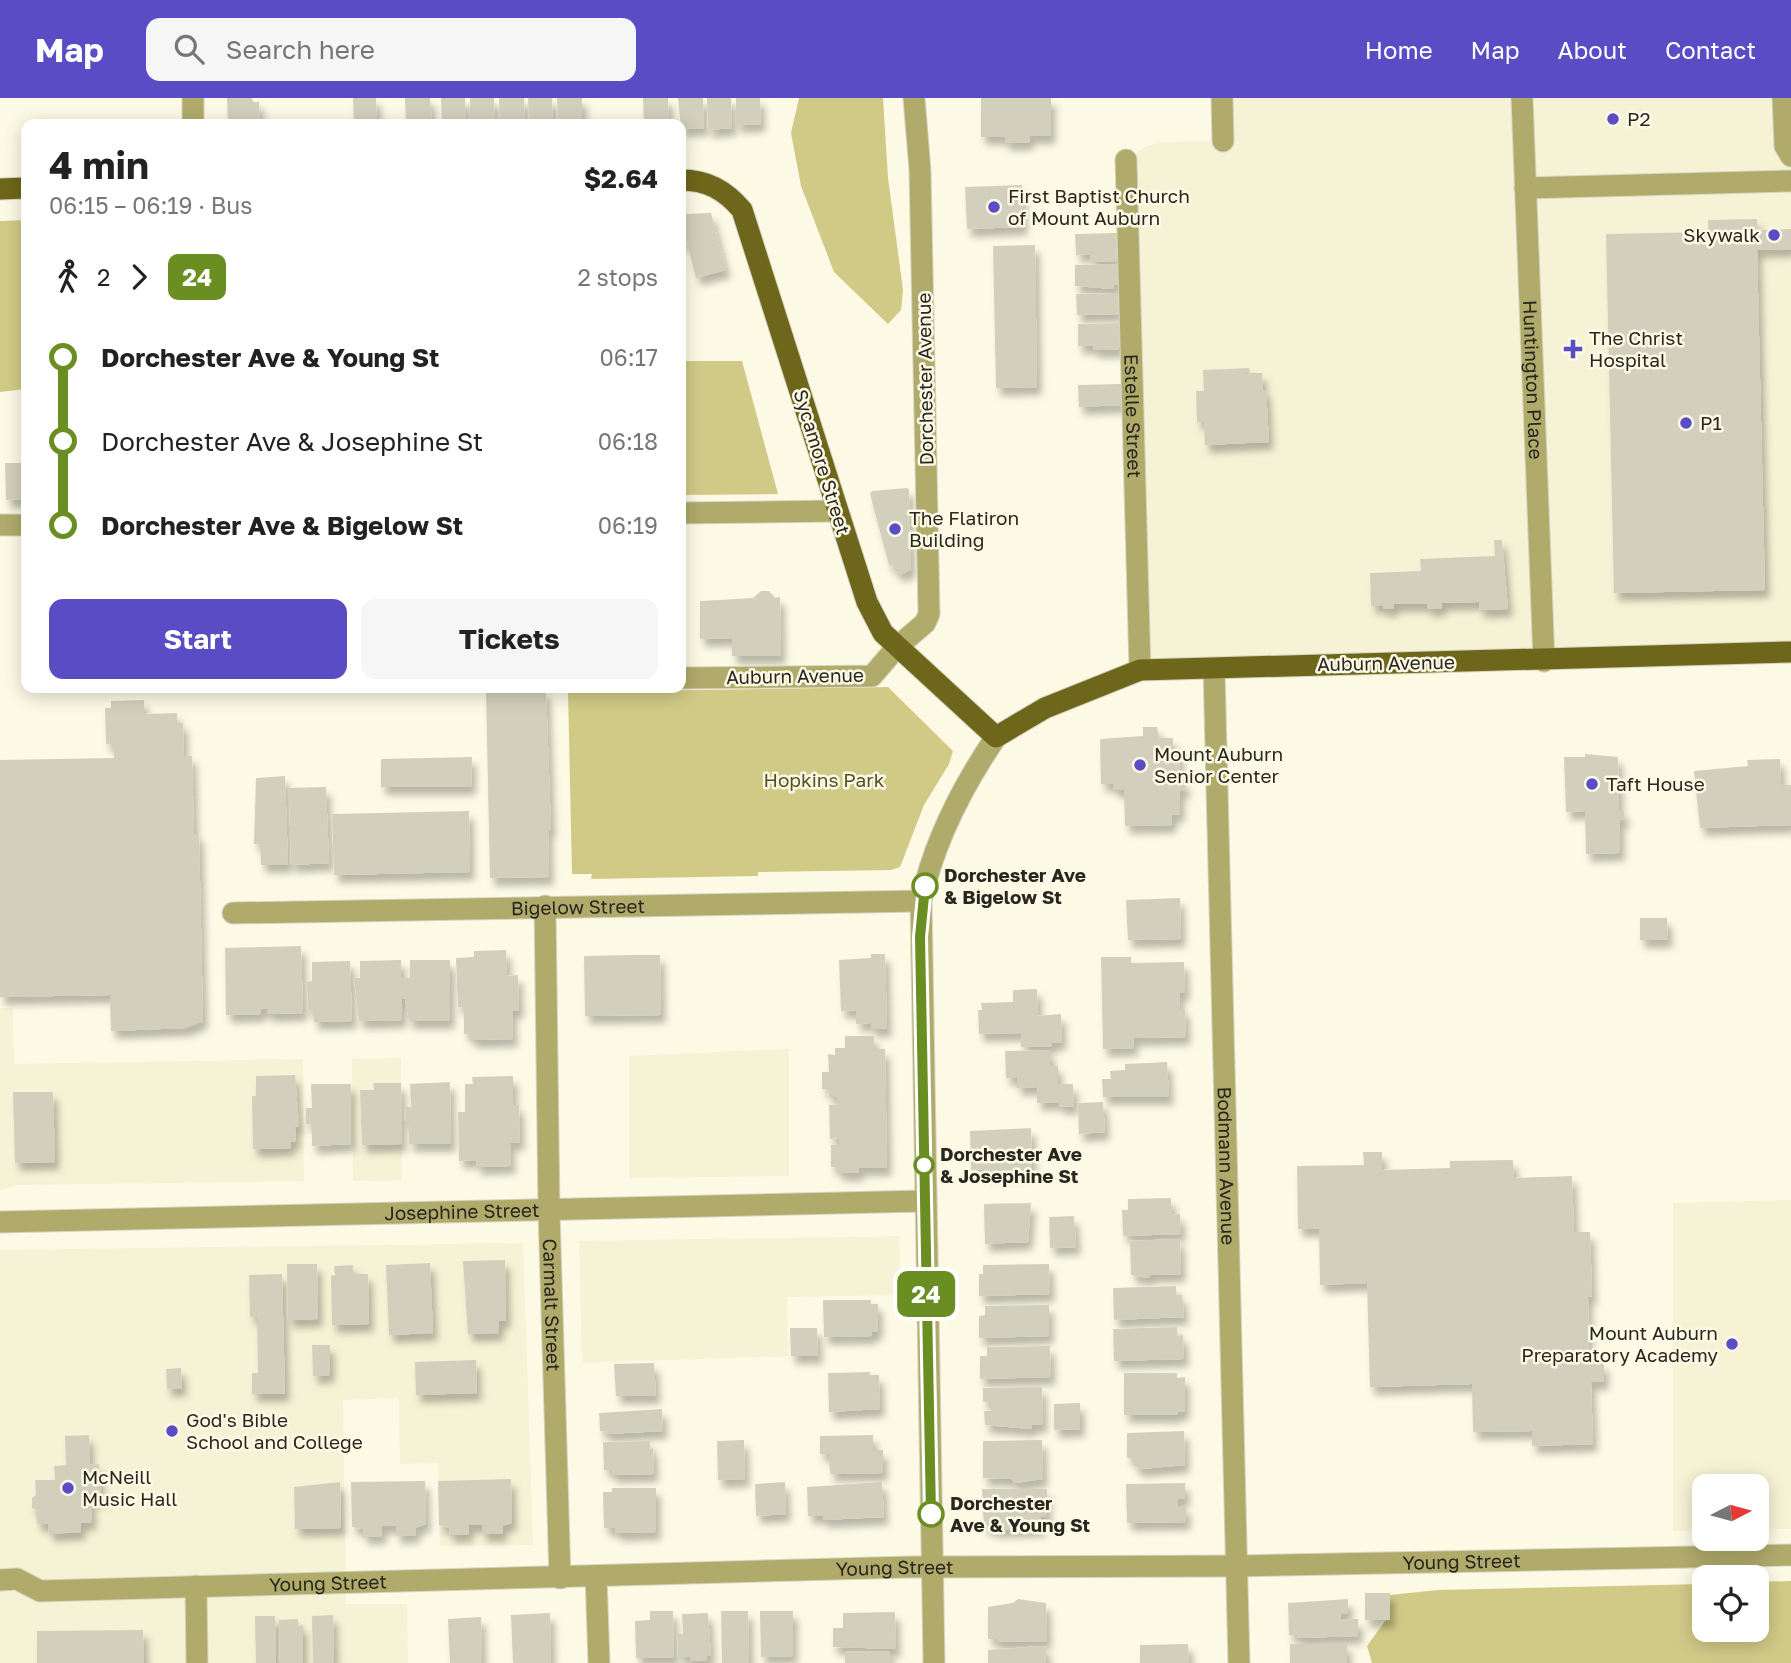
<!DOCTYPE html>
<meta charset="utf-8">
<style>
body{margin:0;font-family:"Golos Text",sans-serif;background:#f6f6f6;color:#222;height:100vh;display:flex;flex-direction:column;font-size:26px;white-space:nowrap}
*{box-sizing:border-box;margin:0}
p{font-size:23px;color:#767676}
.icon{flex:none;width:38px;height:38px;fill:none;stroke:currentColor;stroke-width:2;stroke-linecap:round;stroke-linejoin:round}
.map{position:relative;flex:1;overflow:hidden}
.drawer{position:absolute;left:21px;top:21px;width:665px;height:574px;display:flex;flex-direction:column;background:#fff;border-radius:14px;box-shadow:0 4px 18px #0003}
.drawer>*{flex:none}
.badge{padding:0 14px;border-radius:10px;font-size:24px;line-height:46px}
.needle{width:46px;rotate:84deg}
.buttons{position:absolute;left:1692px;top:1376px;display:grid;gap:14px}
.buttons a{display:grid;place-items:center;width:77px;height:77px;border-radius:14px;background:#fff;box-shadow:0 4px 18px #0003;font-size:35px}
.map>.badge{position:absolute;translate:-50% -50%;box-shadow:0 0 0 4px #fff}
.legs{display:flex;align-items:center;gap:10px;height:77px;padding:0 28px;font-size:23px}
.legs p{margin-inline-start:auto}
.overview{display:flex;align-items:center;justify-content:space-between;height:119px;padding:0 28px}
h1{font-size:38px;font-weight:700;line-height:52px}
.primary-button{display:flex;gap:14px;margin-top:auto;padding:14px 28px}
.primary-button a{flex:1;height:80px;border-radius:14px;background:#5a4cc4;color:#fff;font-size:28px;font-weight:700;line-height:80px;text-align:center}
.primary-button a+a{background:#f6f6f6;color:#222}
ul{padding:0 28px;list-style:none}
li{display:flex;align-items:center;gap:24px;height:84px;font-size:26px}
li i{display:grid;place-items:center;width:10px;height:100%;margin:0 9px;background:currentColor}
li i::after{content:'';width:18px;height:18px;margin:-9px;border:5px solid;border-radius:50%;background:#fff}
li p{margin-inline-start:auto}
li:first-child i{background:linear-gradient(#0000 50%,currentColor 0)}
li:last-child i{background:linear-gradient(currentColor 50%,#0000 0)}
header{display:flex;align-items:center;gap:42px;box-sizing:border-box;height:98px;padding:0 35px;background:#5a4cc4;color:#fff}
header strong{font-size:33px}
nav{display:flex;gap:38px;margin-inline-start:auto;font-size:24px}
.search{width:490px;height:63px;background:#f6f6f6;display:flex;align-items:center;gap:18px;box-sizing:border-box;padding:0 24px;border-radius:14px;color:#767676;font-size:26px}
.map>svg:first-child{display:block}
.built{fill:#f5f2d5}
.green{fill:#d1ca87}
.building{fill:#d2d0bc;filter:url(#shadow)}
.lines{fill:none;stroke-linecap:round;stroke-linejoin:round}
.minor-casing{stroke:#d6d4c1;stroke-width:23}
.major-casing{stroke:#d6d4c1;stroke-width:23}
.minor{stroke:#b0aa6b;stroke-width:21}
.major{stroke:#6e661a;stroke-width:21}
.line-1-casing{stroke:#fff;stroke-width:16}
.line-1{stroke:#6b8e23;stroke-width:10}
.poi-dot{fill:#5a4cc4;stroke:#fcfae5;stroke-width:2.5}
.stop-1-dot{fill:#fff;stroke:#6b8e23;stroke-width:3.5}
.labels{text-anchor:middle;stroke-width:5;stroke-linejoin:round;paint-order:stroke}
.poi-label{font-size:19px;fill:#27261f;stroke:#fcfae5;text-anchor:start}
.street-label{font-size:19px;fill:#27261f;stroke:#fcfae5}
.park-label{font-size:19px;fill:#545025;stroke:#fcfae5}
.stop-label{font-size:19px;font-weight:bold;fill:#27261f;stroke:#fcfae5;text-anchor:start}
</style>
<header>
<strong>Map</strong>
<div class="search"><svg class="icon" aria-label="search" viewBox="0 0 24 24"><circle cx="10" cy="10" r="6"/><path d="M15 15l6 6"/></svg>Search here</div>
<nav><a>Home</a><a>Map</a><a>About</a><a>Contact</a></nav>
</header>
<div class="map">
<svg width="1791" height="1565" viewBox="0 0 1791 1565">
<defs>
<filter id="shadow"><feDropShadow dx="4.5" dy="8" stdDeviation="3.5" flood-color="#0004"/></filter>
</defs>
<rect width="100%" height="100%" fill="#fcfae5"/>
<g class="built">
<polygon points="1222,0 1791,0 1791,554 1140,572 1126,62 1145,49 1160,44 1222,43"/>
<polygon points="0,910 13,910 14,966 303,961 304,1083 17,1087 0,1092"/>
<polygon points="789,951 789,1078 629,1080 629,958"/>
<polygon points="401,960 402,1082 353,1083 352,961"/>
<polygon points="1791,1102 1791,1431 1757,1431 1757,1388 1704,1388 1704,1432 1673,1433 1673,1105"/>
<polygon points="899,1138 901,1197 787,1199 788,1258 582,1265 579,1143"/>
<polygon points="523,1145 533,1447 440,1448 438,1365 400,1366 399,1300 343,1302 346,1506 407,1506 408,1565 0,1565 0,1152"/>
</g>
<g class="green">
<polygon points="799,0 883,0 888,80 903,192 901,212 888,226 834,174 801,88 791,35"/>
<polygon points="26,122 26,291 0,294 0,123"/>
<polygon points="681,263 742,263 778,396 681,397"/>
<polygon points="888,589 953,653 949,666 924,707 900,769 891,772 758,774 758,778 591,781 592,776 572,776 568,594"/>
<polygon points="1791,1483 1791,1565 1372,1565 1367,1548 1390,1516 1390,1497 1438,1492 1704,1486 1704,1531 1757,1531 1757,1484"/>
</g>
<g class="building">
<polygon points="227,0 252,0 253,4 259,4 260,26 228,26"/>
<polygon points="353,0 376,0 377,26 354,26"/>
<polygon points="405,0 430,0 432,26 406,26"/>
<polygon points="441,0 465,0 466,26 442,26"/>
<polygon points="470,0 494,0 495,26 470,26"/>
<polygon points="499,0 524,0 525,26 500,26"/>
<polygon points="528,0 552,0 553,26 529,26"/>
<polygon points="557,0 582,0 582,26 558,26"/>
<polygon points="643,0 668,0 669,26 644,26"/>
<polygon points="678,0 703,0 704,30 681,31"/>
<polygon points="707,0 731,0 732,30 708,32"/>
<polygon points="736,0 760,0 761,26 736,27"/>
<polygon points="981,0 1051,0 1051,38 1029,38 1030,44 1005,45 1005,39 981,39"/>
<polygon points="1022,87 1023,129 967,131 965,89"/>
<polygon points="711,115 726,172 696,180 687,144 681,146 681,116"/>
<polygon points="1757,121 1757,132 1791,131 1791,151 1757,152 1765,492 1614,495 1606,136 1708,134 1708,122"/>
<polygon points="1117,135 1116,164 1091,164 1090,156 1076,157 1075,136"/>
<polygon points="1035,147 1037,289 996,290 993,148"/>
<polygon points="1118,166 1118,187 1114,187 1114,191 1075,188 1075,167"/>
<polygon points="1118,195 1119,216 1077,217 1076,196"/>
<polygon points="1120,225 1120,247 1117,252 1093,252 1093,248 1078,248 1078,226"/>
<polygon points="1249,270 1250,275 1262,275 1263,292 1266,292 1269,344 1205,347 1204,324 1197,324 1196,293 1204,293 1203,272"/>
<polygon points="1121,286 1122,307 1079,309 1078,287"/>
<polygon points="5,365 26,365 26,401 6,402"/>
<polygon points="906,390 909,391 911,471 903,476 895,473 893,466 889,467 870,396 872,393"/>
<polygon points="1494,442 1502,442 1508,511 1480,512 1479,504 1442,505 1442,510 1428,511 1427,506 1394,506 1394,511 1384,511 1383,508 1371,508 1370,475 1421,473 1420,461 1495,458"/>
<polygon points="761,493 769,493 775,500 780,499 781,558 732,558 732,540 700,541 700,503 753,500"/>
<polygon points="546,592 551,732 548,732 549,779 490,780 486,594"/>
<polygon points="144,602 144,616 177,615 177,625 183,625 184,658 192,658 194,736 199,736 203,923 186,930 111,933 110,897 0,899 0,662 114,660 113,646 106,646 105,610 111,610 111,603"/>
<polygon points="1143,629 1157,629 1159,640 1173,640 1173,651 1179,651 1180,684 1185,683 1185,693 1180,693 1180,716 1172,717 1172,727 1125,728 1124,692 1114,692 1113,686 1101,686 1100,641 1143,638"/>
<polygon points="1585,656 1618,659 1619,713 1624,713 1625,722 1620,722 1620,755 1586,756 1585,713 1566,714 1564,659 1585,659"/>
<polygon points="472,659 471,689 381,689 381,661"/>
<polygon points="1780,661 1781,687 1791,687 1791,727 1700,730 1694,673 1748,668 1747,662"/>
<polygon points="285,678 288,767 261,767 260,746 254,746 256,680"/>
<polygon points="326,689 329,765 291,767 289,690"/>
<polygon points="469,713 470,774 334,777 332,716"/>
<polygon points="1180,800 1181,841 1128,842 1126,802"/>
<polygon points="1640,820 1667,820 1668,842 1640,842"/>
<polygon points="301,848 303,915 267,916 267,911 261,911 261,916 226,917 225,850"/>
<polygon points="506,852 507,878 518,877 519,912 512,913 513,941 471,942 471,936 464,936 464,909 458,909 456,860 474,859 474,853"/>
<polygon points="871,856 885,856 887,931 871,931 871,925 856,926 856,912 841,913 839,862 871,860"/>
<polygon points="635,857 660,857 661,917 585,918 584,858"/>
<polygon points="1101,859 1131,859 1131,865 1184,864 1185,895 1179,895 1180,911 1185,911 1186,939 1133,940 1134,950 1103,951"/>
<polygon points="401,862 401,880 410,880 410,862 450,862 450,923 409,923 405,901 402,901 402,922 359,923 354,880 360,880 360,863"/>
<polygon points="350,863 352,923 314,924 313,912 308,912 307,884 312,883 312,864"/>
<polygon points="1037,891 1038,918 1061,916 1062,944 1051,945 1052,948 1021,949 1021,935 979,936 978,912 982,912 981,905 1013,904 1013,892"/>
<polygon points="845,938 874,938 874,951 885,951 887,1070 859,1070 859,1075 838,1075 838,1069 831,1069 831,1047 839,1047 839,1040 830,1041 829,1007 837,1007 837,999 829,999 828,991 822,991 822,974 829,974 828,956 835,957 835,950 845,950"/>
<polygon points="1050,952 1050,968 1058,968 1058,986 1073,986 1074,1008 1060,1009 1059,1004 1037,1005 1037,989 1017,990 1017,980 1006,980 1005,953"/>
<polygon points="1167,964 1169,999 1103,999 1102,981 1111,981 1110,973 1125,972 1125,966"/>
<polygon points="295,977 299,1029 295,1029 296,1044 290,1044 291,1050 253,1051 252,998 256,998 256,978"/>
<polygon points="513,978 513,1007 519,1007 520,1044 510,1045 511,1068 476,1069 477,1062 459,1063 458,1014 465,1014 465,986 473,986 472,979"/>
<polygon points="450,984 451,1046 409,1046 409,1023 405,1023 404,1009 411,1009 410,986"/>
<polygon points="373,985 401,985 402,1046 362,1047 360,992 374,992"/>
<polygon points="311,986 351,986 351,1046 312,1048 312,1026 306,1026 306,1010 312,1010"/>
<polygon points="13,994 53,994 55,1064 15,1065"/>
<polygon points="1103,1004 1105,1034 1079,1036 1078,1005"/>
<polygon points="1031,1030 1032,1073 984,1075 984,1071 971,1072 970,1033"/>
<polygon points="1363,1054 1382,1054 1382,1072 1450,1070 1450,1063 1513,1062 1514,1080 1572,1078 1574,1134 1590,1134 1592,1198 1588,1199 1589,1265 1604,1265 1604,1284 1591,1284 1593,1346 1532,1348 1532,1333 1473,1334 1472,1286 1370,1289 1367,1185 1320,1187 1319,1131 1298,1131 1297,1068 1364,1067"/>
<polygon points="1171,1100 1172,1117 1180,1116 1181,1136 1123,1138 1122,1112 1128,1112 1128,1101"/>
<polygon points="1031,1105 1028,1144 985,1146 984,1106"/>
<polygon points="1074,1118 1076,1149 1050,1150 1049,1119"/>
<polygon points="1180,1141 1181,1176 1150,1177 1148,1180 1131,1177 1130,1143"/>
<polygon points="505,1162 506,1223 499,1223 499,1235 468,1236 463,1163"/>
<polygon points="430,1165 433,1235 389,1237 386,1167"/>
<polygon points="287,1166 317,1166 318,1221 288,1222"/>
<polygon points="1049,1166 1050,1196 979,1198 979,1176 983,1176 983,1167"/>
<polygon points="353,1167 353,1176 368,1176 369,1226 332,1227 331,1178 335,1177 334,1168"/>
<polygon points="282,1176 285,1296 252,1296 252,1275 258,1275 257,1218 250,1219 249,1177"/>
<polygon points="1176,1188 1176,1197 1182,1197 1184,1219 1114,1222 1113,1190"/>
<polygon points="823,1202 871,1202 871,1206 878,1206 878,1234 872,1234 872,1238 824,1239"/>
<polygon points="1049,1207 1049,1238 979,1240 979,1218 985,1217 985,1208"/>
<polygon points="1177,1229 1177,1238 1183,1237 1184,1261 1114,1263 1113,1231"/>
<polygon points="790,1230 817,1230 818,1258 791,1258"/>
<polygon points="312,1247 330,1247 330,1277 313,1278"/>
<polygon points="1050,1248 1051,1279 980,1281 980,1258 987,1258 987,1249"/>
<polygon points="476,1262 477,1295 416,1297 415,1264"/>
<polygon points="654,1265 656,1298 616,1298 614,1266"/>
<polygon points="181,1270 182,1290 167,1291 166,1271"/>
<polygon points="870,1274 870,1277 879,1277 880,1311 829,1314 828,1275"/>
<polygon points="1124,1275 1177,1275 1177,1280 1185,1279 1185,1314 1177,1314 1178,1317 1124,1317"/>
<polygon points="1042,1289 1043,1327 1032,1327 1032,1331 985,1327 984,1313 991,1313 991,1304 983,1304 983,1290"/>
<polygon points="1080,1305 1080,1331 1054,1332 1054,1306"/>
<polygon points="662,1311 663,1333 607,1336 606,1333 600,1333 599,1315"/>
<polygon points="1184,1333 1185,1367 1141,1371 1134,1368 1134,1360 1127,1360 1127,1335"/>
<polygon points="89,1337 90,1367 99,1366 101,1401 91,1401 92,1424 81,1425 81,1434 49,1436 48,1426 37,1426 36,1412 32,1410 32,1400 36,1397 35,1382 55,1382 54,1368 66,1367 65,1338"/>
<polygon points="873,1337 873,1352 883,1352 883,1375 830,1376 829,1356 820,1356 820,1338"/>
<polygon points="744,1342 745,1381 718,1382 717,1343"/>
<polygon points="1042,1342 1043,1381 1015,1385 1011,1381 983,1380 983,1343"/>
<polygon points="650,1343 650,1351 653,1350 654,1376 612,1377 612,1372 604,1372 603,1344"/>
<polygon points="511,1381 512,1425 502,1428 503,1436 482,1436 482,1427 469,1427 469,1436 450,1437 449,1430 439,1427 438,1383"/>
<polygon points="425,1383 426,1426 415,1430 416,1437 396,1438 396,1428 382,1428 382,1438 363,1439 363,1431 352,1429 351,1384"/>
<polygon points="340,1384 341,1430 295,1431 294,1389"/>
<polygon points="785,1384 786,1416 756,1418 755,1386"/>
<polygon points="882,1384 884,1419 823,1422 823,1418 808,1418 807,1389"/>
<polygon points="1185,1385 1185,1401 1177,1401 1178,1408 1186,1408 1186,1424 1127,1425 1126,1386"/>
<polygon points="612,1390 656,1390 656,1434 615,1435 615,1430 604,1430 603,1394 612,1394"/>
<polygon points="982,1391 1047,1391 1047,1419 1040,1419 1041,1431 992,1432 992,1429 984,1430"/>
<rect x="1365" y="1495" width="25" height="27"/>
<polygon points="1018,1501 1046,1505 1047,1543 997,1544 997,1541 988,1541 988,1509 1013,1505"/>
<polygon points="1348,1501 1348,1516 1341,1516 1341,1521 1358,1521 1358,1538 1297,1540 1297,1537 1289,1537 1288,1505"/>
<polygon points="650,1513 673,1513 674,1560 636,1560 635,1523 650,1522"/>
<polygon points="721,1513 748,1513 749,1565 722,1565"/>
<polygon points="760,1513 793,1513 793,1558 761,1559"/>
<polygon points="895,1514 896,1551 833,1549 833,1530 843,1530 843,1515"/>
<polygon points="550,1515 551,1565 513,1565 511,1517"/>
<polygon points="708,1515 711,1558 707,1558 707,1562 690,1563 690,1559 678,1559 677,1536 683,1536 682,1516"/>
<polygon points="333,1517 334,1565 313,1565 312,1518"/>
<polygon points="255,1518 275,1518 276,1565 256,1565"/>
<polygon points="481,1519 482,1565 450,1565 448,1521"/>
<polygon points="298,1521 298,1528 303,1528 303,1565 280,1565 279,1522"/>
<polygon points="143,1532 144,1565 37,1565 37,1533"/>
<polygon points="1188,1546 1189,1565 1140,1565 1140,1547"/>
<rect x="1290" y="1546" width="57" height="19"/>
<polygon points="1041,1548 1046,1549 1046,1565 988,1565 988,1552"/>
<polygon points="890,1553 890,1565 845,1565 845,1554"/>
</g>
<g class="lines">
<defs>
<g id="minor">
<polyline points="193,0 193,26"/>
<polyline points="1222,0 1223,43"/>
<path id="s1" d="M1522,0l22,563"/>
<polyline points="1783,0 1785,48 1791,58"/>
<path id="s2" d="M1126,62l14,510"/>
<polyline points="1525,90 1791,83"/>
<polyline points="681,415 835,413"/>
<polyline points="0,427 26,427"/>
<path id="s3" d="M1214,571l25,994"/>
<polyline points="681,580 872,578 897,549 925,525 929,516 920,72 914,0"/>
<path id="s4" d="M545,808l4,306 11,366"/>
<path id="s5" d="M233,815l688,-12"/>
<path id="s6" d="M0,1124l925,-21"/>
<polyline points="596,1478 599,1565"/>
<path id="s7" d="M0,1482l17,-1 23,12 869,-24 327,-1 555,-11"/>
<polyline points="196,1488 197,1565"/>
<path d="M934,1565l-13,-762c13,-60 41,-114 75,-164"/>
</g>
<g id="major">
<path d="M681,82c26,0 44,10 61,30l125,392 16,31 113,104 49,-29 95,-38 651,-18"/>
<polyline points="0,91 26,90"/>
</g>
</defs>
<use href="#minor" class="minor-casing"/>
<use href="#major" class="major-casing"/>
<use href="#minor" class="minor"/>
<use href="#major" class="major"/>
</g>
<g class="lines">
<defs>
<polyline id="line-1" points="925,788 920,839 931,1416"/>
</defs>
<use href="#line-1" class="line-1-casing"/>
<use href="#line-1" class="line-1"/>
</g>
<g class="poi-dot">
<circle cx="1613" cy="21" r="7"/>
<circle cx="994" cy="109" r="7"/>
<circle cx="1774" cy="137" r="7"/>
<path d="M1569.5 240.5h7v7h7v7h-7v7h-7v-7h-7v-7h7z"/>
<circle cx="1686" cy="325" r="7"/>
<circle cx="895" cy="431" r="7"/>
<circle cx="1140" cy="667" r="7"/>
<circle cx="1592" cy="686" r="7"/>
<circle cx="1732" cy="1246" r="7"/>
<circle cx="172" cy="1333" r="7"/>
<circle cx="68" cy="1390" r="7"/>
</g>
<g class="stop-1-dot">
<circle cx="925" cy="788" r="12"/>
<circle cx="924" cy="1067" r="9"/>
<circle cx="931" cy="1416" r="12"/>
</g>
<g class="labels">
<g class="poi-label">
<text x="1627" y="28">P2</text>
<text x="1008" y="105">First Baptist Church<tspan x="1008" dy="22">of Mount Auburn</tspan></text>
<text x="1760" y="144" text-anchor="end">Skywalk</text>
<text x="1589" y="247">The Christ<tspan x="1589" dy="22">Hospital</tspan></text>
<text x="1700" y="332">P1</text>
<text x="909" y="427">The Flatiron<tspan x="909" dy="22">Building</tspan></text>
<text x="1154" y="663">Mount Auburn<tspan x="1154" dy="22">Senior Center</tspan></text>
<text x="1606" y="693">Taft House</text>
<text x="1718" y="1242" text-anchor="end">Mount Auburn<tspan x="1718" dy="22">Preparatory Academy</tspan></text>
<text x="186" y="1329">God's Bible<tspan x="186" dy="22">School and College</tspan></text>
<text x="82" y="1386">McNeill<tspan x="82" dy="22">Music Hall</tspan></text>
</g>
<g class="street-label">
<text transform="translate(925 281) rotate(-91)" y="7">Dorchester Avenue</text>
<text dy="7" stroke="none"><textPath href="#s1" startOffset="282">Huntington Place</textPath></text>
<text dy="7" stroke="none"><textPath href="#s2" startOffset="256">Estelle Street</textPath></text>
<text transform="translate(822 364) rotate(73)" y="7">Sycamore Street</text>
<text transform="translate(1386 565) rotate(-1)" y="7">Auburn Avenue</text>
<text transform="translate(795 578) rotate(-1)" y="7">Auburn Avenue</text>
<text dy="7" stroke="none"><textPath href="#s5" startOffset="345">Bigelow Street</textPath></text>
<text dy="7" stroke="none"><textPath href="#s3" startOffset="497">Bodmann Avenue</textPath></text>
<text dy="7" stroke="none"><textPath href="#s6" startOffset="462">Josephine Street</textPath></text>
<text dy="7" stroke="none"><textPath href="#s4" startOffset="399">Carmalt Street</textPath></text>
<text dy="7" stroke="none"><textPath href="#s7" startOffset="1465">Young Street</textPath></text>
<text dy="7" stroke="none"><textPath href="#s7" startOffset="898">Young Street</textPath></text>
<text dy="7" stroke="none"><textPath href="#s7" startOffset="331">Young Street</textPath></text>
</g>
<g class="park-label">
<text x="824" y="689">Hopkins Park</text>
</g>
<g class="stop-label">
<text x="944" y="784">Dorchester Ave<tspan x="944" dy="22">&amp; Bigelow St</tspan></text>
<text x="940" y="1063">Dorchester Ave<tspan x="940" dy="22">&amp; Josephine St</tspan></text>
<text x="950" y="1412">Dorchester<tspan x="950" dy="22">Ave &amp; Young St</tspan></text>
</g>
</g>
</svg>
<div class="buttons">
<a><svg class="needle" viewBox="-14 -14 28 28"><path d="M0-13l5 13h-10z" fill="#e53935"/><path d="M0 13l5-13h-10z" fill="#767676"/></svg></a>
<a><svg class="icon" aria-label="locate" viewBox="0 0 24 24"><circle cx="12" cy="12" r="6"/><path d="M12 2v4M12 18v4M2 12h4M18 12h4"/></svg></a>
</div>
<b class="badge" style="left:926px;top:1196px;background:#6b8e23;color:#fff">24</b>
<section class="drawer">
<div class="overview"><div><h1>4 min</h1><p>06:15 – 06:19 · Bus</p></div><b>$2.64</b></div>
<div class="legs"><svg class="icon" aria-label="walk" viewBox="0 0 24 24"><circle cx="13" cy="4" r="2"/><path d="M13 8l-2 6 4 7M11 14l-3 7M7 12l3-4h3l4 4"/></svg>2<svg class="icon" aria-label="forward" viewBox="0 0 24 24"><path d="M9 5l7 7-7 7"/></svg><b class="badge" style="background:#6b8e23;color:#fff">24</b><p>2 stops</p></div>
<ul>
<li><i style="color:#6b8e23"></i><b>Dorchester Ave &amp; Young St</b><p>06:17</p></li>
<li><i style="color:#6b8e23"></i><span>Dorchester Ave &amp; Josephine St</span><p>06:18</p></li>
<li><i style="color:#6b8e23"></i><b>Dorchester Ave &amp; Bigelow St</b><p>06:19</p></li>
</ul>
<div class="primary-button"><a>Start</a><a>Tickets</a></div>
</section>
</div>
